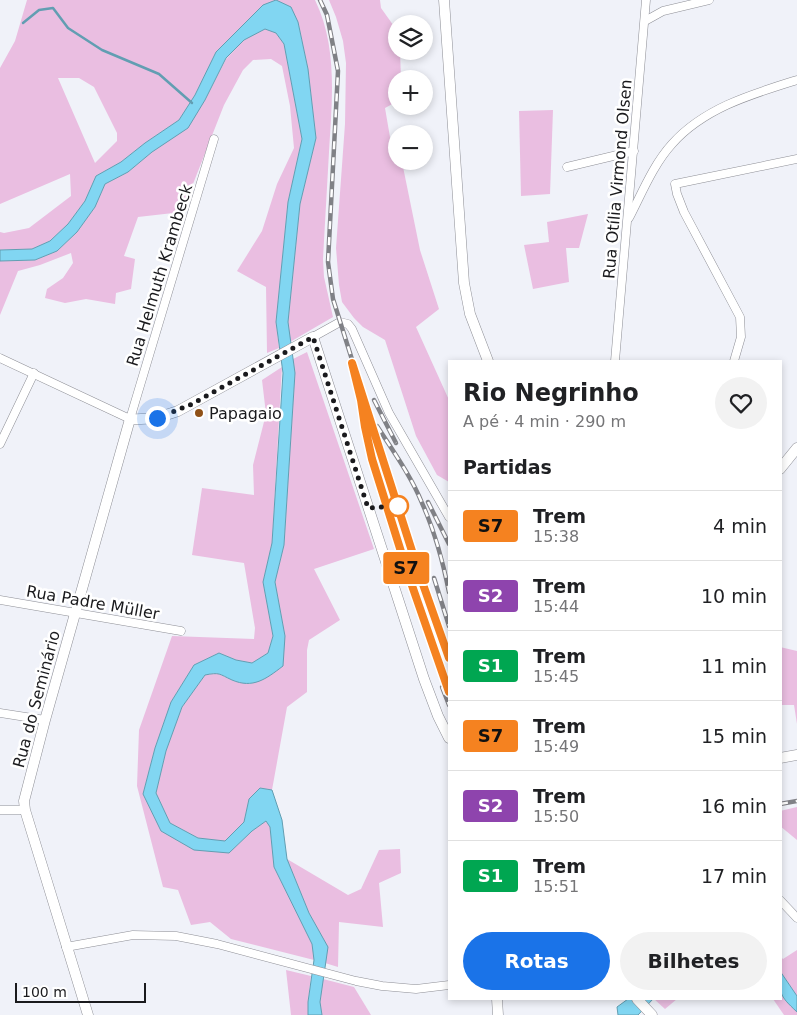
<!DOCTYPE html>
<html lang="pt">
<meta charset="utf-8">
<style>
body{margin:0;font-family:"DejaVu Sans",sans-serif;background:#f2f2f2;color:#202124;height:100vh;display:flex;flex-direction:column;font-size:19px;white-space:nowrap}
*{box-sizing:border-box;margin:0}
p{font-size:16px;color:#757577}
.icon{flex:none;width:28px;height:28px;fill:none;stroke:currentColor;stroke-width:2;stroke-linecap:round;stroke-linejoin:round}
.map{position:relative;flex:1;overflow:hidden}
.sheet{position:absolute;left:448px;top:360px;width:334px;height:640px;display:flex;flex-direction:column;background:#fff;border-radius:0px;box-shadow:0 2px 8px #0003}
.sheet>*{flex:none}
.badge{padding:0 10px;border-radius:4px;font-size:18px;line-height:32px}
.buttons{position:absolute;left:388px;top:15px;display:grid;gap:10px}
.buttons a{display:grid;place-items:center;width:45px;height:45px;border-radius:50%;background:#fff;box-shadow:0 2px 8px #0003;font-size:25px}
.scale{position:absolute;left:15px;bottom:12px;width:131px;box-sizing:border-box;padding-left:5px;border:2px solid #1a1a1d;border-top:0;font-size:14px;line-height:18px;white-space:nowrap;color:#1a1a1d;-webkit-text-stroke:4px #fff;paint-order:stroke}
.you{position:absolute;width:25px;height:25px;margin:-12px;border:4px solid #fff;border-radius:50%;background:#1a73e8;box-shadow:0 0 0 8px #1a73e833}
.map>.badge{position:absolute;translate:-50% -50%;box-shadow:0 0 0 2px #fff}
h2{padding:0 15px;font-size:19px;line-height:45px}
.round{display:grid;place-items:center;flex:none;width:52px;height:52px;border-radius:26px;background:#f2f2f2}
.head{display:flex;align-items:center;justify-content:space-between;height:85px;padding:0 15px}
h1{font-size:24px;font-weight:600;line-height:38px}
.button{display:flex;gap:10px;margin-top:auto;padding:10px 15px}
.button a{flex:1;height:58px;border-radius:30px;background:#1a73e8;color:#fff;font-size:20px;font-weight:600;line-height:58px;text-align:center}
.button a+a{background:#f2f2f2;color:#202124}
ul{padding:0;list-style:none}
li{display:flex;align-items:center;gap:15px;height:70px;padding:0 15px;border-top:1px solid #e0e0e0}
li div{flex:1}
li b{display:block;font-size:19px}
li em{font-style:normal}
li .badge{min-width:55px;font-weight:700;text-align:center}
.map>svg:first-child{display:block}
.green{fill:#eabee1;fill-rule:evenodd}
.water{fill:#81d6f2;stroke:#629eb2}
.lines{fill:none;stroke-linecap:round;stroke-linejoin:round}
.stream{stroke:#629eb2;stroke-width:2.5}
.street-casing{stroke:#8e8f96;stroke-width:9}
.secondary-casing{stroke:#8e8f96;stroke-width:11}
.street{stroke:#fff;stroke-width:8}
.secondary{stroke:#fff;stroke-width:10}
.rail-casing{stroke:#808186;stroke-width:4.5}
.rail{stroke:#fff;stroke-width:2.5;stroke-dasharray:8;stroke-linecap:butt}
.line-casing{stroke:#fff;stroke-width:11}
.line{stroke:#f58220;stroke-width:8}
.walk{stroke:#1a1a1d;stroke-width:5;stroke-dasharray:0 9}
.poi-dot{fill:#905118;stroke:#fff;stroke-width:2}
.stop-dot{fill:#fff;stroke:#f58220;stroke-width:2.5}
.labels{text-anchor:middle;stroke-width:5;stroke-linejoin:round;paint-order:stroke}
.street-label{font-size:16px;fill:#1a1a1d;stroke:#fff}
.poi-label{font-size:16px;fill:#1a1a1d;stroke:#fff;text-anchor:start}
</style>
<div class="map">
<svg width="797" height="1015" viewBox="0 0 797 1015">
<rect width="100%" height="100%" fill="#f0f2f9"/>
<g class="green">
<path d="M27,0h288c23,47 17,101 14,152 -2,36 -4,71 -6,107l1,18 9,40 -43,25 -2,-20 12,-118 16,-66 -8,-69 -10,-47 -22,-21 -13,4 -47,47 -21,43 -16,25 -34,23 -24,19 -25,14 -11,25 -17,23 -18,17 -18,8 -32,1v-18l4,1 25,-5 42,-32 -1,-22 -70,30v-136l15,-27zM58,78h21l15,9 23,46v8l-22,22z"/>
<polygon points="329,0 380,0 381,8 396,29 396,51 400,51 401,79 396,79 396,102 385,108 391,143 396,152 396,161 402,162 420,250 439,309 416,327 449,400 449,482 437,475 416,436 385,340 363,327 354,318 342,302 339,285 336,248 345,124 346,63 343,41 336,17"/>
<polygon points="265,28 276,33 284,44 302,139 288,202 276,322 279,348 267,353 266,287 237,271 262,231 277,184 294,148 290,106 282,66 271,59 253,60 243,70 224,105 182,212 138,217 124,256 135,259 131,289 116,293 115,304 86,299 65,303 45,298 47,289 63,278 73,263 71,253 40,265 18,271 0,315 0,261 35,260 57,251 77,232 95,207 105,184 128,172 152,152 205,100 226,59 244,40"/>
<polygon points="553,110 550,194 521,196 519,111"/>
<polygon points="588,214 579,248 566,248 569,282 533,289 524,245 549,242 547,222"/>
<polygon points="307,352 374,549 314,569 340,620 309,640 307,650 307,692 287,707 272,790 260,788 249,799 244,822 225,841 198,838 170,823 156,793 166,751 182,707 205,675 218,673 234,681 251,684 285,636 275,582 284,545 295,373 293,359"/>
<polygon points="282,367 272,543 263,582 273,636 268,653 252,663 236,660 219,653 194,665 171,702 155,748 143,794 161,831 229,853 252,831 266,821 270,827 274,867 312,944 314,960 231,939 210,922 191,925 178,890 163,887 137,786 139,730 172,636 254,639 255,628 244,563 192,555 202,488 254,495 253,465 266,414 262,380"/>
<polygon points="780,647 797,651 797,724 794,705 780,705"/>
<polygon points="797,807 797,840 780,826 780,811"/>
<polygon points="400,849 401,873 379,883 383,927 339,922 338,967 325,963 327,947 309,913 287,859 348,895 361,889 379,850"/>
<polygon points="797,950 797,996 780,971 780,956 783,959"/>
<polygon points="286,970 311,976 308,1002 308,1015 291,1015"/>
<polygon points="323,979 354,987 371,1015 322,1015 320,1002"/>
<polygon points="780,993 784,999 797,1012 797,1015 784,1015 773,999 780,999"/>
<polygon points="654,999 677,999 665,1009"/>
</g>
<g class="water">
<path d="M276,0l15,7 7,15 10,47 8,69 -16,66 -12,118 7,51 -11,172 -9,37 10,54 -2,30c-17,13 -30,23 -51,14 -13,-6 -12,-8 -27,-5l-23,32 -16,44 -10,42 14,30 28,15 27,3 19,-19 5,-23 11,-11 12,2 10,30 5,39 22,54 19,34 -8,55 2,13h-14v-13l6,-42 -2,-16 -38,-77 -4,-40 -4,-6 -14,10 -23,22 -35,-3 -33,-19 -18,-37 12,-46 16,-46 23,-37 25,-12 17,7 16,3 16,-10 5,-17 -10,-54 9,-39 11,-170 -7,-51 12,-120 14,-63 -18,-95 -8,-11 -11,-4 -21,11 -18,18 -21,42 -17,28 -36,24 -24,20 -23,12 -10,23 -18,25 -20,19 -22,9 -35,1v-11l32,-1 18,-8 18,-17 17,-23 11,-25 25,-14 24,-19 34,-23 16,-25 21,-43 47,-47z"/>
<path d="M780,971l17,25v16c-18,-17 -17,-17 -17,-41z"/>
<polygon points="628,999 653,999 638,1015 618,1015 617,1007"/>
</g>
<g class="lines">
<polyline class="stream" points="23,23 39,10 53,8 68,28 102,50 159,74 192,103"/>
<defs>
<g id="street">
<polyline points="645,21 663,11 709,0"/>
<polyline points="567,167 634,151"/>
<path d="M629,218c13,-25 24,-53 43,-74 32,-36 80,-50 125,-64"/>
<polyline points="313,337 340,322 348,324 352,329 389,413 449,517"/>
<polyline points="0,358 130,419 214,139"/>
<polyline points="615,361 646,0"/>
<polyline points="734,361 741,337 740,317 684,212 677,194 675,184 797,159"/>
<polyline points="0,444 34,373"/>
<polyline points="0,600 181,631"/>
<polyline points="0,713 45,720"/>
<polyline points="0,810 25,810"/>
<polyline points="780,900 797,918"/>
<polyline points="66,947 133,935 176,936 217,944 356,981 382,986 416,989 449,985"/>
</g>
<g id="secondary">
<polyline points="444,0 464,283 470,314 488,361"/>
<polyline points="780,469 797,448"/>
<polyline points="780,758 797,755"/>
<polyline points="497,999 498,1015"/>
<polyline points="637,999 652,1015"/>
<path d="M88,1015l-63,-205 -1,-9 21,-81 85,-301c18,1 31,-2 48,-8l135,-74 111,342 14,37 11,22"/>
</g>
</defs>
<use href="#street" class="street-casing"/>
<use href="#secondary" class="secondary-casing"/>
<use href="#street" class="street"/>
<use href="#secondary" class="secondary"/>
<defs>
<g id="rail">
<polyline points="320,0 327,15 338,71 328,262 333,299 419,573 449,658"/>
<polyline points="374,400 396,443"/>
<polyline points="363,409 372,459 408,574 449,692"/>
<path d="M377,426c16,25 34,50 45,77 13,29 21,59 27,89"/>
<polyline points="428,502 449,544"/>
<polyline points="434,578 449,626"/>
<polyline points="442,687 449,705"/>
<polyline points="780,804 797,801"/>
</g>
</defs>
<use href="#rail" class="rail-casing"/>
<use href="#rail" class="rail"/>
</g>
<g class="lines">
<defs>
<polyline id="line" points="449,658 419,573 352,363 361,400 365,427 372,459 408,574 449,692"/>
</defs>
<use href="#line" class="line-casing"/>
<use href="#line" class="line"/>
<polyline class="walk" points="157,418 190,405 313,337 368,508 398,506"/>
</g>
<circle class="poi-dot" cx="199" cy="413" r="5"/>
<circle class="stop-dot" cx="398" cy="506" r="10"/>
<g class="labels">
<g class="street-label">
<text transform="translate(617 179) rotate(-85)" y="6">Rua Otília Virmond Olsen</text>
<text transform="translate(159 275) rotate(-73)" y="6">Rua Helmuth Krambeck</text>
<text transform="translate(93 602) rotate(10)" y="6">Rua Padre Müller</text>
<text transform="translate(36 699) rotate(-75)" y="6">Rua do Seminário</text>
</g>
<g class="poi-label">
<text x="209" y="419">Papagaio</text>
</g>
</g>
</svg>
<div class="buttons">
<a><svg class="icon" aria-label="layers" viewBox="0 0 24 24"><path d="M12 4l9 5-9 5-9-5zM3 14l9 5 9-5"/></svg></a>
<a>+</a>
<a>−</a>
</div>
<div class="scale">100 m</div>
<div class="you" style="left:157px;top:418px"></div>
<b class="badge" style="left:406px;top:568px;background:#f58220;color:#111">S7</b>
<section class="sheet">
<div class="head"><div><h1>Rio Negrinho</h1><p>A pé · 4 min · 290 m</p></div><a class="round"><svg class="icon" aria-label="heart" viewBox="0 0 24 24"><path d="M12 20l-8-8c-3-5 5-10 8-4 3-6 11-1 8 4z"/></svg></a></div>
<h2>Partidas</h2>
<ul>
<li><span class="badge" style="background:#f58220;color:#111">S7</span><div><b>Trem</b><p>15:38</p></div><em>4 min</em></li>
<li><span class="badge" style="background:#8e44ad;color:#fff">S2</span><div><b>Trem</b><p>15:44</p></div><em>10 min</em></li>
<li><span class="badge" style="background:#00a651;color:#fff">S1</span><div><b>Trem</b><p>15:45</p></div><em>11 min</em></li>
<li><span class="badge" style="background:#f58220;color:#111">S7</span><div><b>Trem</b><p>15:49</p></div><em>15 min</em></li>
<li><span class="badge" style="background:#8e44ad;color:#fff">S2</span><div><b>Trem</b><p>15:50</p></div><em>16 min</em></li>
<li><span class="badge" style="background:#00a651;color:#fff">S1</span><div><b>Trem</b><p>15:51</p></div><em>17 min</em></li>
</ul>
<div class="button"><a>Rotas</a><a>Bilhetes</a></div>
</section>
</div>
